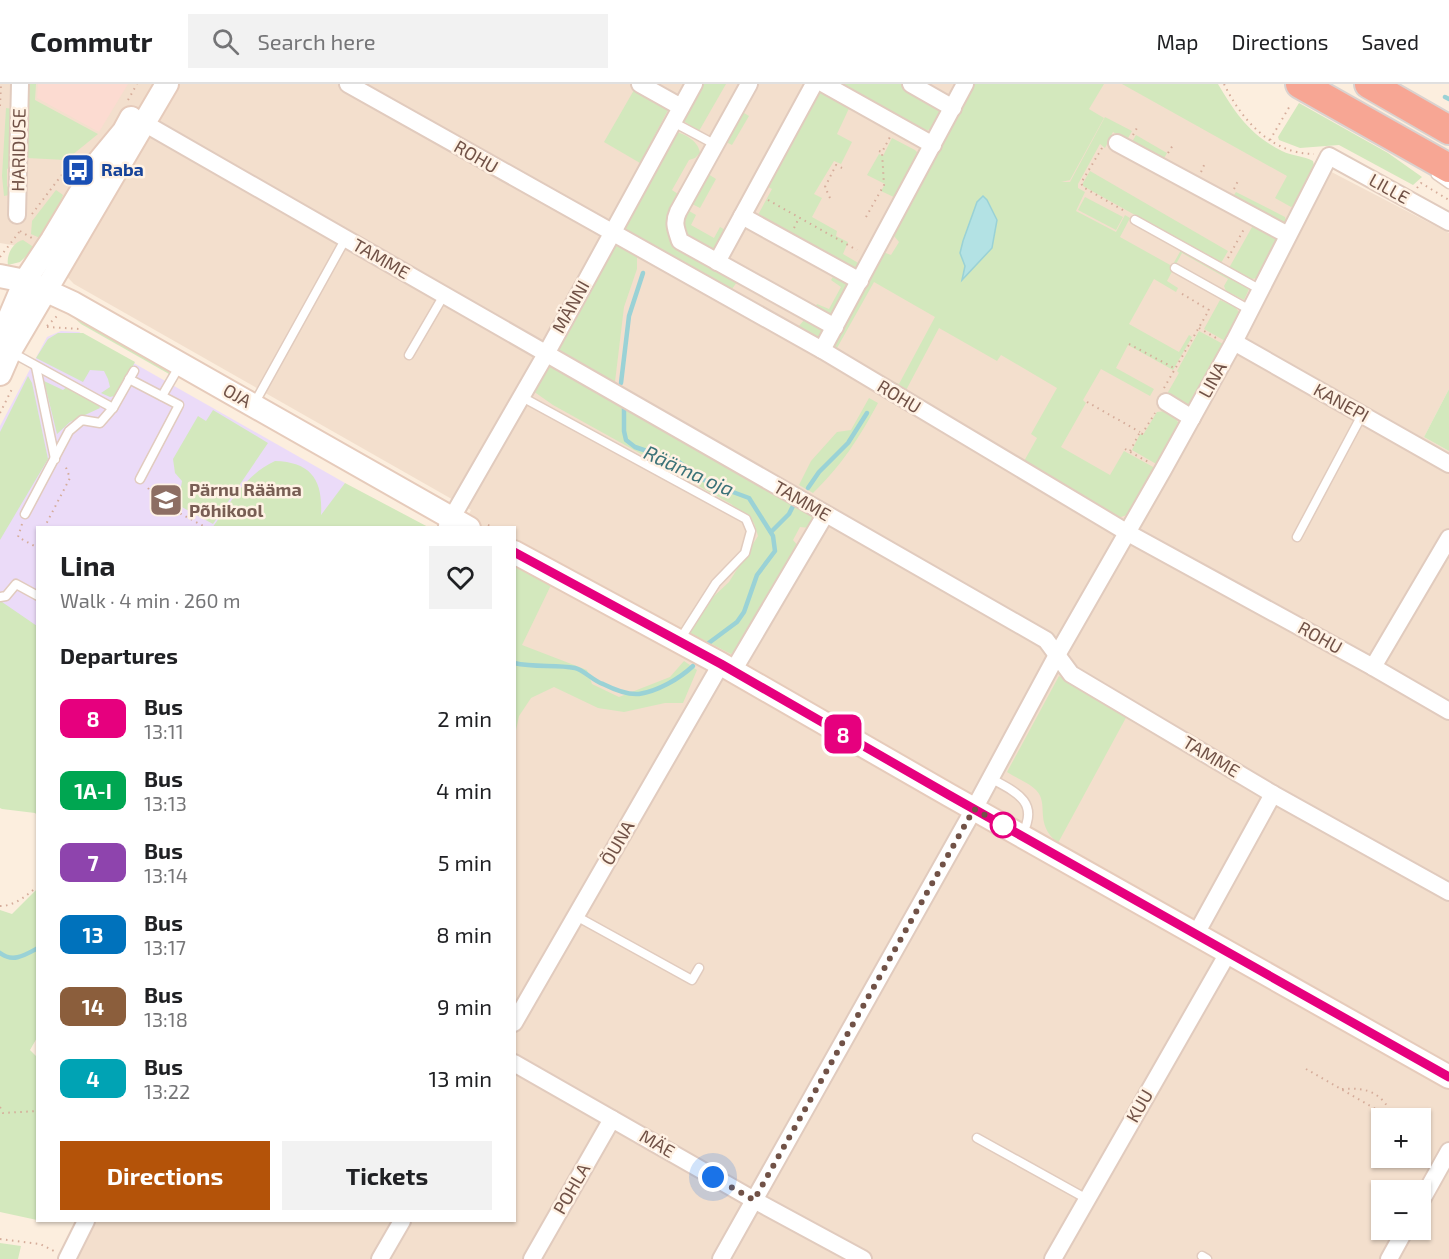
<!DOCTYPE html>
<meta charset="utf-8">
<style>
body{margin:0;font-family:"Exo 2",sans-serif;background:#f2f2f2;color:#202124;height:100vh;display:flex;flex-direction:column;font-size:22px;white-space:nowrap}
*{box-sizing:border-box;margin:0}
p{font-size:20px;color:#757577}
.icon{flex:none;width:33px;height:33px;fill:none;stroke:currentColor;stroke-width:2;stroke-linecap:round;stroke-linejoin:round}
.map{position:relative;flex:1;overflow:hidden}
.drawer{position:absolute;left:36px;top:442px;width:480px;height:696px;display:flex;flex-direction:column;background:#fff;border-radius:0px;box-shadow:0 2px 4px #0004}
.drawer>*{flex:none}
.badge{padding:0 12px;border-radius:9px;font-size:21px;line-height:39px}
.controls{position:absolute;left:1371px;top:1024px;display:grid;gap:12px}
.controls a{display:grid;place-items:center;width:60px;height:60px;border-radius:0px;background:#fff;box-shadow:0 2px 4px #0004;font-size:30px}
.you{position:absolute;width:30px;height:30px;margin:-15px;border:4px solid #fff;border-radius:50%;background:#1a73e8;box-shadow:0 0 0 9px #1a73e833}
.map>.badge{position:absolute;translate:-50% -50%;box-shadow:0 0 0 3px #fff}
h2{padding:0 24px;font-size:22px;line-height:54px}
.round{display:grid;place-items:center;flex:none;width:63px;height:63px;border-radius:0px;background:#f2f2f2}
.summary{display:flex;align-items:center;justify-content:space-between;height:102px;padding:0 24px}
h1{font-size:28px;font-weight:700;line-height:45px}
.cta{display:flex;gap:12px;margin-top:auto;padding:12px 24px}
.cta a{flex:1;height:69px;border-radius:0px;background:#b45309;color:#fff;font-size:24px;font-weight:700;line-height:69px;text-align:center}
.cta a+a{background:#f2f2f2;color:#202124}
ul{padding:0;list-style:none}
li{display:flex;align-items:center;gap:18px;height:72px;padding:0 24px}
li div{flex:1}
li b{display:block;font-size:22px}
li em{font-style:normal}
li .badge{min-width:66px;font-weight:700;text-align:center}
header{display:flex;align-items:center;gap:36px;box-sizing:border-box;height:84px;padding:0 30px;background:#fff;border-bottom:2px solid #e0e0e0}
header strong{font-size:28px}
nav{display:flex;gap:33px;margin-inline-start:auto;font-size:21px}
.search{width:420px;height:54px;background:#f2f2f2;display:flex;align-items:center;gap:15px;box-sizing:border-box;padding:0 21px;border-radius:0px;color:#757577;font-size:22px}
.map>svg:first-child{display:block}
.residential{fill:#f3dfcd;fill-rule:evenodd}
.commercial{fill:#fcdbd1}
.education{fill:#ebdbf8}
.green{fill:#d3e8bd;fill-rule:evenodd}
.water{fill:#b3e2e4;stroke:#9ad2d6;stroke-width:1.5}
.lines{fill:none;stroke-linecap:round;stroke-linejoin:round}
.stream{stroke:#9ad2d6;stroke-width:4.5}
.lane-casing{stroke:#e1cbbe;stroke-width:11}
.street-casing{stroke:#e1cbbe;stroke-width:20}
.secondary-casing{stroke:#e6cbbb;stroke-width:26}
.highway-casing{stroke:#dad2cf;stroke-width:32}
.path{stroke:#d5ac9a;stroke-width:2;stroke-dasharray:1.5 4.5;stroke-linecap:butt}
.lane{stroke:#fff;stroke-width:8}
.street{stroke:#fff;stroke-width:16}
.secondary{stroke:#fff;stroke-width:22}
.highway{stroke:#f7a694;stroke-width:28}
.line-casing{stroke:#fff;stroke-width:14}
.line{stroke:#e6007e;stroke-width:9}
.walk{stroke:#715247;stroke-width:6;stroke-dasharray:0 10.8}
.stop-dot{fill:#fff;stroke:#e6007e;stroke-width:3}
.labels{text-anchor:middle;stroke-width:5;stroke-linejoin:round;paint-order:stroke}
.street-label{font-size:18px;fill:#715247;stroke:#fff2e4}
.transit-label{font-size:18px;font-weight:bold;fill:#164399;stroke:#fff2e4;text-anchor:start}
.education-label{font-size:18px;font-weight:bold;fill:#785e54;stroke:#fff2e4;text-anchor:start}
.water-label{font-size:20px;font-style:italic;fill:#3b7278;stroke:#fff2e4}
</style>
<header>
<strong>Commutr</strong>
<div class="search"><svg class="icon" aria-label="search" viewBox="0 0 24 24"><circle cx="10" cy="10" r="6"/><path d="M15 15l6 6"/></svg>Search here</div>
<nav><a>Map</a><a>Directions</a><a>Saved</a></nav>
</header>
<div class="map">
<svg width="1449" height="1175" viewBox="0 0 1449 1175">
<rect width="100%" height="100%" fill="#fceede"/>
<path class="residential" d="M0,0h1162l126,75 30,6 131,68v156l-25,48 25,14v808h-1387l20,-38h432v-693h-52l9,-18 -397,-226 -33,-34 -41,-7zM1382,1035h38v39h-38zM1382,1107h38v39h-38z"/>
<polygon class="commercial" points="38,0 128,0 99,48 37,14"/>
<polygon class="education" points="61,247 79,248 345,399 314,444 38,444 37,552 0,524 0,342 47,253"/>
<g class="green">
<polygon points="28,0 36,0 35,16 98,50 66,76 27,74"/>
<polygon points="698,0 726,0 699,47 682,36"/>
<polygon points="836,0 901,0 939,22 941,30 934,44 925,47 918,45"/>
<path d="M973,0h131l-15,25 15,9 -34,62 -9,2h9l35,-65 27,14 -5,9 -14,-8 -8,16 -5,-4 -22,40v4l7,4 -9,19 40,21 9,-17 5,3 -10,19 52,29 9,-16 68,39 -5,11 -18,-9 -2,-5 4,-7 -46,-26 -15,28 11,7 -2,4 -22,-13 -25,45 50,28 10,-17 3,2 -19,33 -45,-25 -12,23 38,21 -4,7 -49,-27 -18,31 3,3 -25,44 49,28 14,-24 31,17 -25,46 -9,3 -6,-1 -92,-53 14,-25 -6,-4 26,-46 -56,-33 -4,6 -58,-33 -35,66 -9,-5 -3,-8 7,3 36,-67 -61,-35 -37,66 -9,1 55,-97 8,3 8,-13 -5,-6 -1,-5zM983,112l4,4 10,20 -5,28 -29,31 2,-13 -5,-13 3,-12 14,-39z"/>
<path d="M1122,0h96c18,30 32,51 64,67 10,5 22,5 31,10l2,9 -20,35 -4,2 -16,-9 12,-22z"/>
<polygon points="816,5 852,18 837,50 852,58 841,80 834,77 814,110 822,114 812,133 837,147 836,152 848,158 843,170 860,180 856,190 749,127 758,131 772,105 764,101"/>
<polygon points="634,6 668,26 640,79 604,58"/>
<polygon points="1299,19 1388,69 1422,93 1413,101 1339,61 1300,64 1279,56 1278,53"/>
<polygon points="6,24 13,25 13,82 7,85 7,102 9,104 9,111 4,112 2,92"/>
<polygon points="739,26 749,32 732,61 724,57"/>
<path d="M671,47c12,1 28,10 29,22l-5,5 -6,2 -17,30 6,4v9l-8,24 65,52 2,3 -5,7 66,38 7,-8 16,5 2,7 -6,8 -188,-104 -5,-7z"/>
<polygon points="1136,51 1167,69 1163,76 1132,58"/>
<polygon points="892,54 915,66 920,71 898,115 881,107 885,100 867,91 879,70 883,72"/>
<polygon points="1090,87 1228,167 1221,179 1083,102 1083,99"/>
<polygon points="705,88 716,95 700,124 688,118"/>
<polygon points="56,106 63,111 50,144 42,155 31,150 32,137"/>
<polygon points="1236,108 1285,133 1287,140 1280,142 1232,114"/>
<polygon points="1085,113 1123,133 1116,146 1078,126"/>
<polygon points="684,124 696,131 691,141 714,154 720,143 729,148 717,169 685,155 680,132"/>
<path d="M1256,136l19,12 3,8 -18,36c-11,8 -21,-2 -31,-8z"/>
<path d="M23,156l12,8 -15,14 -12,3c-2,-10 5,-23 15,-25z"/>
<polygon points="617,162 637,171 637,185 624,223 615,298 568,273 557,264 612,164"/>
<polygon points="834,191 850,199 833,231 829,233 813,227 817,220 829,225 841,203 831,196"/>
<polygon points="1220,216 1234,222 1239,228 1225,257 1204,245"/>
<polygon points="68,228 170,285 169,290 81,240"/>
<polygon points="1199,247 1223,260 1190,322 1186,323 1168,313 1168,308 1179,289 1177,287"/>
<polygon points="58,249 83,249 135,278 118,311 110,313 101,309 110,303 108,295 104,287 90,286 83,298 36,274 48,255"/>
<polygon points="552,280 818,430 810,444 800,443 793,456 799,463 743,563 731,570 690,549 713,513 729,498 758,452 754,439 731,420 553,321 533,307 545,283"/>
<polygon points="28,292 32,299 48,375 0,456 0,348"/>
<polygon points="44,297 63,306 68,302 98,320 100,324 70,338 57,350"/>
<polygon points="1449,305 1449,367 1424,353"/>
<path d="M869,314l9,5c-19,35 -36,62 -65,90l-14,-8 12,-24 26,-29 14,-2z"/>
<polygon points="213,326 268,359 213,440 167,415 174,416 180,409 182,397 175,389 173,375 198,332 206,337"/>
<polygon points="1165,327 1173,331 1180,341 1158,381 1132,366 1140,350 1143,351 1157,328"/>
<path d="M275,377c37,1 48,20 46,54l24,-32 85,45h-218c19,-26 33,-53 63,-67z"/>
<polygon points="515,480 552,499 522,561 587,586 592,600 619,613 670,593 684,577 697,586 683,619 665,619 624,628 598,624 554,603 531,614 519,632 515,651"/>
<polygon points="0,518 2,518 37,542 37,731 35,729 2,725 0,724"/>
<path d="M1059,592l69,38 -70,129c-25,-20 -8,-39 -22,-53 -7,-7 -20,-12 -29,-18z"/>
<polygon points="37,805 38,952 30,966 38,974 37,1136 0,1128 0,826 12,830"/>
<polygon points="0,1159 21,1162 18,1175 0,1175"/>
</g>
<polygon class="water" points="983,112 987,116 997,136 992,164 962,196 965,182 960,169 963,157 977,118"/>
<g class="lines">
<g class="stream">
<polyline points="1445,13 1449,15"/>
<polyline points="621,299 629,232 643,189"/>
<polyline points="624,323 624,347 626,356 635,363 679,378 700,394 714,401 749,414 773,452 775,467 757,491 744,528 737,538 706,561"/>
<polyline points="808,404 819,388 848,359 867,329"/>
<polyline points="771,448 789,430 793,422"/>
<path d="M514,579c22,5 41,1 61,5 9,2 18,13 28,16 10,5 25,11 36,10 19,-3 40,-15 54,-28"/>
<path d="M0,869c13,10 25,2 38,-5"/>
</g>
<defs>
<g id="lane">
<polyline points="673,38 716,61"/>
<polyline points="1436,91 1449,100"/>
<polyline points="1135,136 1261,206"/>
<polyline points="1175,184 1250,226"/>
<polyline points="11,268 113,324"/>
<polyline points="409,271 444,211"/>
<polyline points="36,283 55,375"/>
<polyline points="129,295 179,321 140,395"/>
<polyline points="162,312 180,281"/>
<polyline points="522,313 746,435 751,447 745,469 716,499 679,557"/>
<polyline points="254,320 346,154"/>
<polyline points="25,430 69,347 82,336 100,339 113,324 134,287"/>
<polyline points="1297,453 1362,331"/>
<polyline points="0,513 6,512 16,500 38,512"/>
<path d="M990,694c26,14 50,24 32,56"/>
<polyline points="576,832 692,896 699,884"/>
<polyline points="977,1054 1087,1115"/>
<polyline points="1202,1172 1207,1175"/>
</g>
<g id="street">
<polyline points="348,0 822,266 1128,449 1373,583 1449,627"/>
<polyline points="640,0 681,23"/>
<path d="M749,0l-71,128c-5,11 -2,17 2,29l155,86"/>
<polyline points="824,0 933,61"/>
<polyline points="911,0 953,24"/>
<polyline points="144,39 1046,556 1071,590 1273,710 1449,808"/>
<polyline points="1117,59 1288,151"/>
<polyline points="17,131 20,0"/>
<polyline points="742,132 860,197"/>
<polyline points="717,178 814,0"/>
<polyline points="1234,258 1449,380"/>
<polyline points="822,266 965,0"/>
<polyline points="1166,318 1192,334"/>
<polyline points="447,442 546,270 694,0"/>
<polyline points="1373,583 1449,454"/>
<polyline points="733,587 825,431"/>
<polyline points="1196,850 1273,710"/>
<polyline points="514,939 721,580"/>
<polyline points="514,979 754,1116 863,1175"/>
<polyline points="1420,1119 1449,1067"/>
<polyline points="67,1175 86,1137"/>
<polyline points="380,1175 402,1137"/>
<polyline points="532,1175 612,1035"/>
<polyline points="721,1175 974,725 1057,571 1163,386 1234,258 1329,72 1449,138"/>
<polyline points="1053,1175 1228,869"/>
<polyline points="1389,1175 1405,1146"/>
</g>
<g id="secondary">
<polyline points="0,192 25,197 73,219 469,444"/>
<polyline points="0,256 25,197 52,156 100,76 124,47 131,34"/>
<polyline points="0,290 10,267 167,0"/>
<polyline points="514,468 721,580 949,711 1449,993"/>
</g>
<g id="highway">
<polyline points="1300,0 1449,84"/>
<polyline points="1369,0 1449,46"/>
</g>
</defs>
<use href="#lane" class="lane-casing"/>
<use href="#street" class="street-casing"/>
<use href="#secondary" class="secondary-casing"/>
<use href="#highway" class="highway-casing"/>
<g class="path">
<path d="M1224,0c17,35 47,70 90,70"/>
<polyline points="128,16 137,0"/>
<polyline points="0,22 1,0"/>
<polyline points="1133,51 1138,42"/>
<polyline points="1270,56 1291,20"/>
<polyline points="1102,64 1081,99 1083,103 1126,128"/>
<polyline points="879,67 882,68 890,53"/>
<polyline points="1168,69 1173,61"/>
<polyline points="1201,88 1205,79"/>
<polyline points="1417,104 1421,99 1449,116"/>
<polyline points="1234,105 1238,97"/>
<polyline points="830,114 825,103 836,81 842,84"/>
<polyline points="768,116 857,166"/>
<polyline points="32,130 67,84 78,74"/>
<polyline points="866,133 884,101 882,68"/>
<polyline points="794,144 799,134"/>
<polyline points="20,147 32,154"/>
<polyline points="0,173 20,147"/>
<polyline points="1228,174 1244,145"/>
<polyline points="47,242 58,231"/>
<polyline points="47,243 80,245"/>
<polyline points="1199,244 1218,255"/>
<polyline points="1129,260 1176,285"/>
<polyline points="1164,304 1209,226 1179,208"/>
<polyline points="1087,318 1140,348"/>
<polyline points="0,329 12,305"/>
<polyline points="1125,365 1150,379"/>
<polyline points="1130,367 1140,348 1142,350 1155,329"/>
<polyline points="148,404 159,418 207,444"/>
<polyline points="22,440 18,453 38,464"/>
<polyline points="488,441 494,444"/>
<polyline points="44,444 70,394 65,381"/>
<path d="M0,822c15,0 27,-11 38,-20"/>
<polyline points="1306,985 1393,1035"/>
<path d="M1342,1005c27,-2 40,4 52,29"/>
<polyline points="0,1023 3,1029 38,1027"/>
<polyline points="0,1155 40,1160 54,1167"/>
</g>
<use href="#lane" class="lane"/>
<use href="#street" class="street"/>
<use href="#secondary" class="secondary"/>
<use href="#highway" class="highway"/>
</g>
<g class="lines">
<defs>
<polyline id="line" points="514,468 721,580 949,711 1449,993"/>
</defs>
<use href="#line" class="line-casing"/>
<use href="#line" class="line"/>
<polyline class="walk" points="713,1093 754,1116 974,725 1007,743 1003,741"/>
</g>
<defs>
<symbol id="bus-square" viewBox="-11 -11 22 22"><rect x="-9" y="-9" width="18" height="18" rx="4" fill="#1a4fb4" stroke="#fff2e4"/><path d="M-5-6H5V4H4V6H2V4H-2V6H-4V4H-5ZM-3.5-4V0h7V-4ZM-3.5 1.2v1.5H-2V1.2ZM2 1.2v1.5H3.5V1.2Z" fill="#fff"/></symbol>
<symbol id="school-square" viewBox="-11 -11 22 22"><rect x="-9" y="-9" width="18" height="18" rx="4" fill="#8d6e63" stroke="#fff2e4"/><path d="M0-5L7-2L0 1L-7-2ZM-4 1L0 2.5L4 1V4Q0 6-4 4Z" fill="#fff"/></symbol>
</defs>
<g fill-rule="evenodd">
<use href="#bus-square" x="59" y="67" width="38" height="38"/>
<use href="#school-square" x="147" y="397" width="38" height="38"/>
</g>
<circle class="stop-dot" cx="1003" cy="741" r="12"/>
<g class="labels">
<g class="street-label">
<text transform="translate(19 66) rotate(-89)" y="6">HARIDUSE</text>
<text transform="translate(476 73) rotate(30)" y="6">ROHU</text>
<text transform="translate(1389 105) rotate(29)" y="6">LILLE</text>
<text transform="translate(381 175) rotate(30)" y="6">TAMME</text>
<text transform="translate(571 223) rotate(-61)" y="6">MÄNNI</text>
<text transform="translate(1213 296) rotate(-61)" y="6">LINA</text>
<text transform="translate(237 312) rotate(30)" y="6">OJA</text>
<text transform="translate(899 313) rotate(31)" y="6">ROHU</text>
<text transform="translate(1341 319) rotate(29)" y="6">KANEPI</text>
<text transform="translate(802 417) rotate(30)" y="6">TAMME</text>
<text transform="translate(1320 554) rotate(29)" y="6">ROHU</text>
<text transform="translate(1211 673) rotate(31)" y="6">TAMME</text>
<text transform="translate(618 759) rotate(-60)" y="6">ÕUNA</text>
<text transform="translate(1140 1022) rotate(-60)" y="6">KUU</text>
<text transform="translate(657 1060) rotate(30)" y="6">MÄE</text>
<text transform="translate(572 1105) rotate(-60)" y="6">POHLA</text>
</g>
<g class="transit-label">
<text x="101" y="92">Raba</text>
</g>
<g class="education-label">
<text x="189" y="412">Pärnu Rääma<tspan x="189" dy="21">Põhikool</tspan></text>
</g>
<g class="water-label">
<text transform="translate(689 387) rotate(24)" y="7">Rääma oja</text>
</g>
</g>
</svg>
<div class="controls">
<a>+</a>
<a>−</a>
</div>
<div class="you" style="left:713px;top:1093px"></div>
<b class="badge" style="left:843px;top:650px;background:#e6007e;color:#fff">8</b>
<section class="drawer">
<div class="summary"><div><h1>Lina</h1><p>Walk · 4 min · 260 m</p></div><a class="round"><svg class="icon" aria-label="heart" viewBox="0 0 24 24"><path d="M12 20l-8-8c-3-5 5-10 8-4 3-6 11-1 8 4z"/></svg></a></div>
<h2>Departures</h2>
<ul>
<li><span class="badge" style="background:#e6007e;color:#fff">8</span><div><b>Bus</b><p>13:11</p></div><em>2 min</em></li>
<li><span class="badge" style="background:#00a651;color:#fff">1A-I</span><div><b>Bus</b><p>13:13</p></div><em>4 min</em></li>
<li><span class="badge" style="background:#8e44ad;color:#fff">7</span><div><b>Bus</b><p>13:14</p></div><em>5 min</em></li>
<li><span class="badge" style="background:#0072bc;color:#fff">13</span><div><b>Bus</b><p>13:17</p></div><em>8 min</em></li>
<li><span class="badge" style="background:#8b5e3c;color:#fff">14</span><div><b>Bus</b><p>13:18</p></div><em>9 min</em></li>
<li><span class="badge" style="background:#00a3b4;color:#fff">4</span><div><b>Bus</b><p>13:22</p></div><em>13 min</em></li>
</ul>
<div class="cta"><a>Directions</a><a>Tickets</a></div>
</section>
</div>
